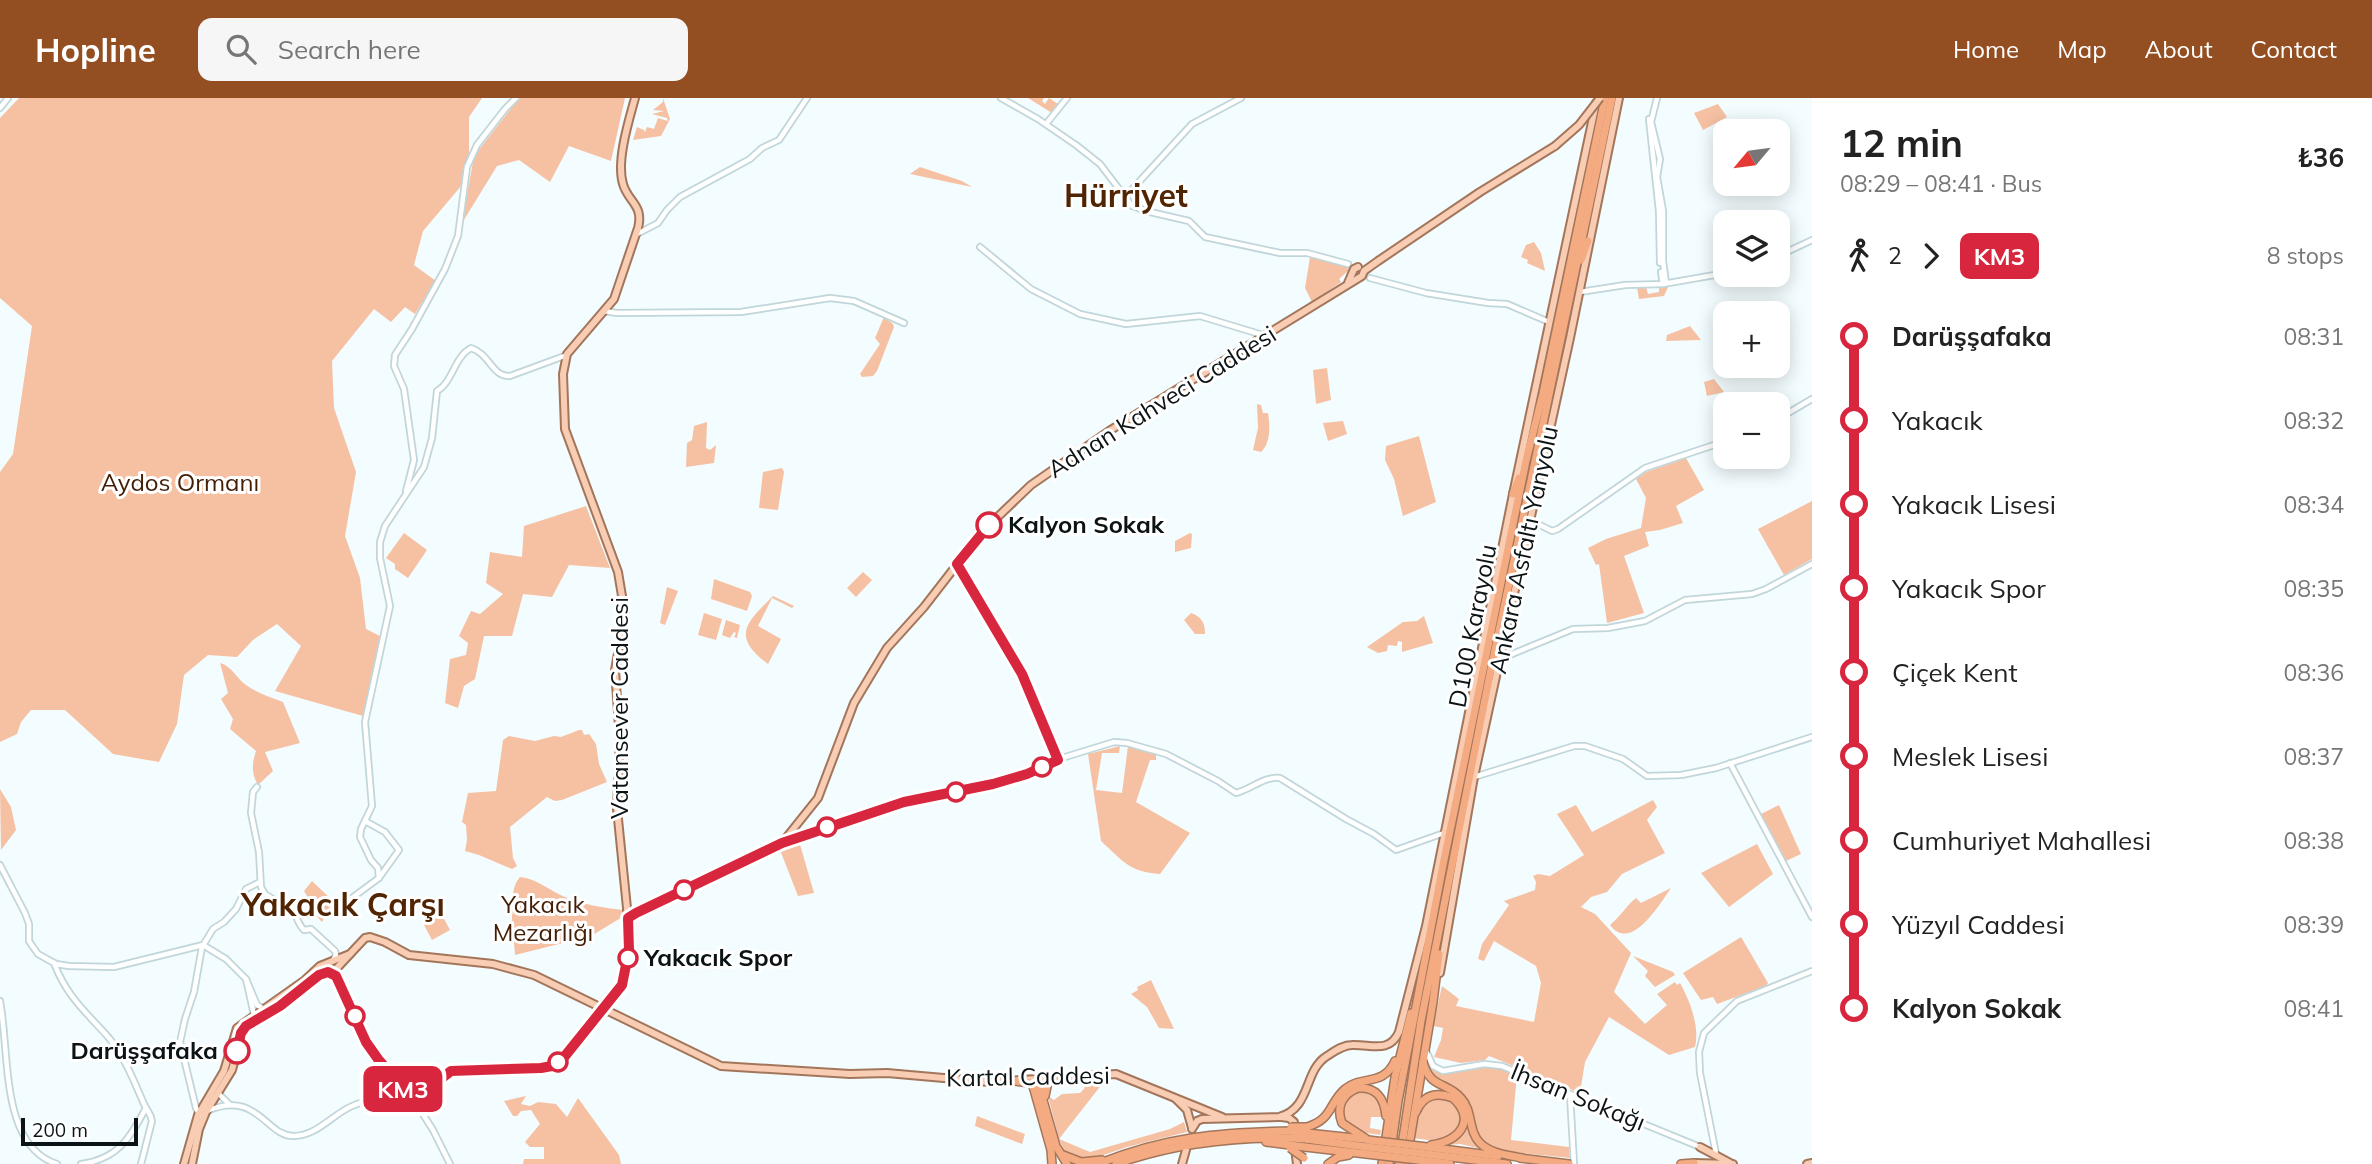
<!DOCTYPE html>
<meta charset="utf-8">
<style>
body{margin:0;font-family:Mulish,sans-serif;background:#f6f6f6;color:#222;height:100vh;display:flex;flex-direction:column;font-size:26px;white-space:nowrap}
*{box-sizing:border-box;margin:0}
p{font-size:23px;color:#767676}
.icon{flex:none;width:38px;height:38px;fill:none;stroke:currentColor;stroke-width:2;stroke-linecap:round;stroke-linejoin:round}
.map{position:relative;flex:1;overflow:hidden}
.panel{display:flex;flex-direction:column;background:#fff;width:560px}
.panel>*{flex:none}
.badge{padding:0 14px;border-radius:10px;font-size:24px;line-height:46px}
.needle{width:46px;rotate:241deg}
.controls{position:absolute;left:1713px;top:21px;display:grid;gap:14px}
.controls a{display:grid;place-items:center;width:77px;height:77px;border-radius:14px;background:#fff;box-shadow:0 4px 18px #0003;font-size:35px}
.scale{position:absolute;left:21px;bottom:18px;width:117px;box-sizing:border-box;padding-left:7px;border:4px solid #0b1314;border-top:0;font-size:19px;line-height:24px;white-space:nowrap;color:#0b1314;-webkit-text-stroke:5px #fff;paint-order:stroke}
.map>.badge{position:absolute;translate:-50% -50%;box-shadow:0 0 0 4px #fff}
.legs{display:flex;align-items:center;gap:10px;height:77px;padding:0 28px;font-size:23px}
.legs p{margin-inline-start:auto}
.head{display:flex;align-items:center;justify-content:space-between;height:119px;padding:0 28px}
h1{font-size:38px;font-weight:700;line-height:52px}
ul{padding:0 28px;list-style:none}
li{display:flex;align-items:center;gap:24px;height:84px;font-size:26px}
li i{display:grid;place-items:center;width:10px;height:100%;margin:0 9px;background:currentColor}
li i::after{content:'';width:18px;height:18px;margin:-9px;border:5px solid;border-radius:50%;background:#fff}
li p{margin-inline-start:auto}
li:first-child i{background:linear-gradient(#0000 50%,currentColor 0)}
li:last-child i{background:linear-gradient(currentColor 50%,#0000 0)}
header{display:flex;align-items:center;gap:42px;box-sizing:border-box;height:98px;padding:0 35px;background:#934e22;color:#fff}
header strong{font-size:33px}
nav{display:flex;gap:38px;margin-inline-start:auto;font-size:24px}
.search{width:490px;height:63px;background:#f6f6f6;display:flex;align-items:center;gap:18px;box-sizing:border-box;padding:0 24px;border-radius:14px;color:#767676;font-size:26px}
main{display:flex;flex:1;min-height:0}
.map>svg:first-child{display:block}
.green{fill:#f6c1a3}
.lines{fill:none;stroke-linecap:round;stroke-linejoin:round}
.minor-casing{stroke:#c0d6da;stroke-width:8}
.major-casing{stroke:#a3765b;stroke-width:10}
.highway-casing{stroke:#a3765b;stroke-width:10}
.minor{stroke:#fff;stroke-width:4.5}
.major{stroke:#f9cdb3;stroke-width:6}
.highway{stroke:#f5ab81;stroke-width:7}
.major-bridge-casing{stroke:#a3765b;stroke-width:10;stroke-linecap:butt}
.highway-bridge-casing{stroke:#a3765b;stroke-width:10;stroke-linecap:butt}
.major-bridge{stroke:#f9cdb3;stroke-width:6}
.highway-bridge{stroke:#f5ab81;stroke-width:7}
.line-1-casing{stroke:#fff;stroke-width:16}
.line-1{stroke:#d7263d;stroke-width:10}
.stop-1-dot{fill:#fff;stroke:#d7263d;stroke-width:3.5}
.labels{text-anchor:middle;stroke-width:6;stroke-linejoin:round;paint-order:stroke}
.street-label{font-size:24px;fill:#0b1314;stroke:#fff}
.park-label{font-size:24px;fill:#421e05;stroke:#fff}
.stop-label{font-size:24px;font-weight:bold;fill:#0b1314;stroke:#fff;text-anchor:start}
.district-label{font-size:32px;font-weight:bold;fill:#512403;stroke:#fff}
</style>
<header>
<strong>Hopline</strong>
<div class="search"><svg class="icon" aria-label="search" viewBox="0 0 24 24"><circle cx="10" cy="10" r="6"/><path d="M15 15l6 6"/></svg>Search here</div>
<nav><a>Home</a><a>Map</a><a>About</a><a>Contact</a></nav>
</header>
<main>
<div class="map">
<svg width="1812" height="1066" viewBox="0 0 1812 1066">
<rect width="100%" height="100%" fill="#f3fcfe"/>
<g class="green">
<polygon points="19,0 482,0 469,19 469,57 462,87 423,133 414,167 436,183 415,216 405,209 391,224 374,211 332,263 334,310 356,374 345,438 360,480 366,531 380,538 363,618 275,593 301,548 277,526 253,542 237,559 208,557 184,577 177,626 159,664 113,656 65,612 31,612 21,624 17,636 0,644 0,374 13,356 32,228 0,200 0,20"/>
<polygon points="519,0 625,0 611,63 569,48 550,84 519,62 497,68 462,125 474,58"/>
<polygon points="663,0 670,21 661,38 633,42 637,29 644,32 645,34 647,29 654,31 658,20 668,23 667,20 652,16 664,13 653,12 663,4"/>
<polygon points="1028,0 1044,0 1042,3 1045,6 1049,0 1058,6 1052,15"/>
<polygon points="1718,6 1727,19 1703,32 1694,15"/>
<polygon points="920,69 962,83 972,89 910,76"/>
<polygon points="1534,144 1541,155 1545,173 1527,165 1528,162 1521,159 1526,147"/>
<polygon points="1310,159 1348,169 1349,172 1339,181 1341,184 1312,204 1305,190"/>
<polygon points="1637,189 1646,189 1648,196 1659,194 1659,189 1668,189 1664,198 1639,201"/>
<polygon points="884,219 893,226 894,229 877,273 873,278 862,279 860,276 880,246 875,240"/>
<polygon points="1690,228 1701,242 1666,243 1667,237"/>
<polygon points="1327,270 1331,302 1316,306 1313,272"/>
<polygon points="1714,281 1724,294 1707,298 1704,284"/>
<path d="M1257,306l4,1 2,8h5c2,13 3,30 -7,39l-8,-2 5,-22z"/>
<polygon points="1343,323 1347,336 1328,343 1323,325"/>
<polygon points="707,324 706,350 710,352 716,347 714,365 686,369 687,345 692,342 694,328"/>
<polygon points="1419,338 1436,404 1403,418 1394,381 1385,362 1386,348"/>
<polygon points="1686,360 1704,392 1676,408 1683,425 1660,432 1645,434 1649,448 1624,458 1644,515 1607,525 1599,466 1596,467 1588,450 1606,441 1641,430 1646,400 1636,381 1646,374"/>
<polygon points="782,370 784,374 778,412 759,410 763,374"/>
<polygon points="1812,403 1812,461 1784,477 1758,431"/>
<polygon points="586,408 610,470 569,467 552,499 523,496 512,538 484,538 475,581 464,588 458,610 445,605 450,561 466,557 468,545 459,538 471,513 480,516 503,496 486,485 490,454 522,459 524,428"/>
<polygon points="404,435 427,452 408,480 395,471 395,466 386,460"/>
<polygon points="1190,435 1192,436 1191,450 1175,454 1175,443"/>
<polygon points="863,474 872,482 856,499 847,490"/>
<polygon points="714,481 750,494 752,498 747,513 711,501"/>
<polygon points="667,489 678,493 665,527 660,525"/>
<path d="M773,498l21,10 -2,2 -20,-10 -14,28 23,13 -13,25c-38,-28 -21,-42 5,-68z"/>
<polygon points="704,515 722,521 716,542 698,537"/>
<path d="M1191,515c11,4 14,10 14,21h-10l-11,-14z"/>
<polygon points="1424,518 1433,545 1402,554 1402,544 1398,543 1397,548 1388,547 1387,553 1378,555 1367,549 1403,524 1417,523"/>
<polygon points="726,522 740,527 737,540 734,539 736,535 734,534 730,540 722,537"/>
<path d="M220,565c12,3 16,15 26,22 11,8 24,12 37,17l17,41 -35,9 8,19 -15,14c-7,-12 -6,-21 -2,-34l-26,-22 3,-10 -12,-20 7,-6z"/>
<polygon points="579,632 582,632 584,637 589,636 596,646 599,666 607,684 562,702 555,703 547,699 510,729 513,760 517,768 512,771 479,757 465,753 467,742 466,727 462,724 468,695 496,693 503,642 509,638 535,643 554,638 561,639"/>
<path d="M1120,648l-1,7h-17l-6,37 26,3 6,-47 28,8v6h-6l-14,42 54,31 -30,41c-31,-2 -37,-13 -59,-33l-13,-87z"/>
<polygon points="0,691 11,709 16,732 1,752"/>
<path d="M1653,702l4,7 -10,13 18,33 -43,21 -15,18 -16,5 -10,10 14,7 36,39 -17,39 31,32 22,-19 -10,-11 18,-12 2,3 3,-2c10,18 20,44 15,64l-26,8 -60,-38 -24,45 -5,31 -91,-37 -4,4 -24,3 -27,-6 7,-17 2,-12 -10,-2 9,-40 17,13 -3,7 78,16 7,-39 -5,-17 -42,-25 -10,20 -6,-2 4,-15 27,-39 -5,-4 31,-11 1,-8 -3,-6 5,-2 12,2 34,-21 -27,-41 19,-9 16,27z"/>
<polygon points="1779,707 1801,756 1786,763 1761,716"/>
<polygon points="799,743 814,795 798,798 780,752"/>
<polygon points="1757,746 1773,776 1729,809 1701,775"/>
<path d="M520,779c16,1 30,14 45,20 19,8 39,11 59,13v6l-33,20 -76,19c-1,-19 -9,-64 5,-78z"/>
<path d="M312,783l21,20 -11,21c-9,-8 -11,-21 -18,-31z"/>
<path d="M1671,790c-12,17 -40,65 -61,37 11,-9 16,-19 26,-27l5,5z"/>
<polygon points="442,817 450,832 432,842 424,827"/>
<polygon points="1741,839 1768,885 1766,888 1717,906 1713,899 1701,902 1683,875"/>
<polygon points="1633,858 1673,874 1675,877 1655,889 1645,878 1648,873"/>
<polygon points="1151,882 1174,931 1159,930 1147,909 1131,896 1138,892 1137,889"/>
<path d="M1427,967c22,15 44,-3 68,2 7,1 15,5 22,8l-6,65 58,7 1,11c-23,-3 -74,-4 -90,-18l-16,-42 -32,-20z"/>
<polygon points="1106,981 1059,1041 1090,1054 1170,1031 1184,1024 1187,1034 1127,1049 1092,1061 1084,1063 1066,1057 1059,1041 1048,998 1054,1002 1062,996 1080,995 1084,991 1086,983"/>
<path d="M1364,993l12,4 6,13v9h-11l-1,11 11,2 -1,5c-11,-2 -25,-2 -33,-11 -14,-14 2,-32 17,-33z"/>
<polygon points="526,998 521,1006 530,1008 538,1004 556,1006 567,1019 578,1000 619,1057 621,1066 523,1066 524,1061 544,1061 544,1049 530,1049 525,1044 540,1026 531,1012 521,1013 517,1018 513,1018 504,1003"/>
<path d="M1432,1000h15c12,8 15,18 11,32l-21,11 -25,-3 8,-30z"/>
<polygon points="977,1018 1025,1036 1022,1046 975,1028"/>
<polygon points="1467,1020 1483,1051 1460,1046 1447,1047 1462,1036"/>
</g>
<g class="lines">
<defs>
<g id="minor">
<polyline points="1001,0 1038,21 1076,47 1100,66 1132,108 1150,114 1189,123 1205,139 1280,155 1307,155 1348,166"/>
<polyline points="1657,0 1651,24 1660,61 1657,79 1663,113 1663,163 1666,185"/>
<polyline points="0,10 8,0"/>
<polyline points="1649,21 1659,113 1660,165"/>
<polyline points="1046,26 1067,0"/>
<polyline points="1126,98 1192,26 1241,0"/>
<polyline points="637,136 658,125 667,112 680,99 750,61 762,50 779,42 807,0"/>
<polyline points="980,149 1031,191 1080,216 1126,226 1200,218 1266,238"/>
<polyline points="1778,158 1812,142"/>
<polyline points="1661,174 1663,186"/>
<polyline points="1370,180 1426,195 1488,205 1507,206 1549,224"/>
<polyline points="1580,194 1625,187 1663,186 1726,175"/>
<polyline points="604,213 617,215 741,214 830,200 854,203 904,225"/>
<polyline points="1778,321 1812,301"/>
<polyline points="406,393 414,362 404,291 394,268 395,257 412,231 445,171 458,138 467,69 477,47 505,11 516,0"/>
<polyline points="1530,422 1552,433 1558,431 1645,370 1726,343"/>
<polyline points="958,467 1022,576 1057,662"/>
<polyline points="1500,561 1573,531 1608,530 1645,523 1685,502 1752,496 1766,491 1812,466"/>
<polyline points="1730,665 1812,819"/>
<polyline points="1474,679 1574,648 1585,648 1623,661 1647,678 1681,677 1716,670 1812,639"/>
<path d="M257,689l-4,5 -2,21 8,39 2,35 4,7 11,7 13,1c7,8 6,19 15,28l7,-1 24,22 1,4 -3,5"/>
<path d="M783,744l121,-40 89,-18 34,-10 35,-16 52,-16 13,1 39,11 52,27 18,12c16,-4 28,-17 44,-15l66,41 28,15 22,16 48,-17"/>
<polyline points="0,767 25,815 29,826 29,843 33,849 38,856 56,866 69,868 114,869 203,847 226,861 246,881"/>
<path d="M379,780l-1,-10 -7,-8 -11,-23 1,-8 11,-23 -7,-84 25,-116 -10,-48v-16l5,-16 39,-59 8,-29 5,-47c16,-9 17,-34 34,-43 19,6 21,29 39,28l57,-21"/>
<polyline points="341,808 379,780 399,752 385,734 365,723"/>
<path d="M54,865c13,34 32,49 55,75 17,21 25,44 36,68 3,6 6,8 7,15l-11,43"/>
<path d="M0,903c10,54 0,145 57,163"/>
<polyline points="254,917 246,881 257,907 264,911"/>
<polyline points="1427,955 1433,968 1443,973 1484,966 1502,968 1700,1049"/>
<polyline points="219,996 230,1007"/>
<polyline points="1570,997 1574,1066"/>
<polyline points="390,1000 399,986"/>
<path d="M207,1013c51,-22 59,26 87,25 22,0 37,-20 56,-29 20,-10 42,-9 64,-7l19,30 17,34"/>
<polyline points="200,1018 196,1010 180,944 185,921 194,894 202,849 213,831 224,824 236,811 246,791 260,784"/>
<polyline points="1716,1056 1700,975 1699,954 1704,935 1737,903 1812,873"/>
<path d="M81,1066c37,-5 48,-25 65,-56"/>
</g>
<g id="major">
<polyline points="1348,185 1354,171 1358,169"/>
<polyline points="628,820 782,745 818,700 854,605 887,550 924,509 983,433 1031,387 1109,333 1362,178 1364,173 1378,163 1480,94 1555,48"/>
<path d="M350,856l-13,14 -1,8 30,66 12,17 36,41 37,-29 90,-3 11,-2 23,-20 47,-61 7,-34 -2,-43 -10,-99 3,-69 -5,-70 9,-50v-12l-6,-36 -53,-143 -2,-55 4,-20 47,-55 24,-71c6,-23 -10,-26 -15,-44 -7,-23 6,-64 12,-86"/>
<polyline points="1440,875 1474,679 1570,240 1619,0"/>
<polyline points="1176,1001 1187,1012 1192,1030"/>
<polyline points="1281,1019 1289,1020 1294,1024 1295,1033"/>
<path d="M1192,1031l5,-8 5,-2 77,-2c33,-9 24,-46 48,-61 8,-5 16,-11 25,-11 19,-1 37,9 47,-13l27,-106 87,-432 83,-391"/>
<polyline points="1700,1049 1730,1065"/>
<polyline points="1295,1051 1297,1066"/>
<polyline points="1694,1065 1733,1066"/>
<polyline points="184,1066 198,1017 224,973 237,930 305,882 320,868 350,856 365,840 370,839 385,844 409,857 493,866 534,877 721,968 850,976 887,975 989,984 1116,976 1222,1019"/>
<polyline points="192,1066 199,1031 206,1014 232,972 243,932 280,908 319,877 328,874 336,878"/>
<polyline points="1182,1066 1186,1052"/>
<polyline points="1807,1066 1812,1065"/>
</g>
<g id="highway">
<polyline points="1581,162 1588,143"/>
<polyline points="1513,396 1519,380"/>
<path d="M1423,964c7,27 23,19 38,36 12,13 7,33 19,45 11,11 28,12 42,15"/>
<polyline points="1037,981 1056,1048 1067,1066"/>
<polyline points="1037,981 1033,988 1051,1052 1052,1066"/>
<polyline points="1015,983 1030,985 1033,988"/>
<polyline points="1045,998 1048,984 1060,979"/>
<path d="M1416,1014c7,-16 19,-21 37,-14 24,23 6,43 -22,47"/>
<path d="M1307,1029c26,-8 21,-23 38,-38 17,-14 38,-2 50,-28"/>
<polyline points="1307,1035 1364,1041"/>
<polyline points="1306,1041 1367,1049"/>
<path d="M1368,1042l-26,-17c-6,-16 0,-29 16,-35 19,-1 26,10 28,28"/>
<polyline points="1266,1044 1290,1047"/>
<polyline points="1419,1048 1498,1058"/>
<polyline points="1305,1049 1366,1056"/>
<polyline points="1418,1055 1507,1066"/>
<polyline points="1063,1057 1081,1064 1102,1062"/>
<polyline points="1520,1060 1569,1066"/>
<polyline points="1418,1062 1450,1066"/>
<path d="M1098,1066c67,-27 122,-32 193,-33"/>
<path d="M1116,1066c56,-20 115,-27 175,-26"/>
<polyline points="1328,1066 1338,1059 1349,1057"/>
<polyline points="1382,1066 1395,979 1411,915"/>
<polyline points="1389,1066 1398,1003 1443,767 1526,363 1543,295 1605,0"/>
<polyline points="1399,1066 1421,923 1492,566 1612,0"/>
<polyline points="1406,1066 1433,904 1439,856"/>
<polyline points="1681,1066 1694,1065"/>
</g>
</defs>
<use href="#minor" class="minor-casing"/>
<use href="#major" class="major-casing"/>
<use href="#highway" class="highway-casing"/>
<use href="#minor" class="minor"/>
<use href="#major" class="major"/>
<use href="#highway" class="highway"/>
<defs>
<polyline id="major-bridge" points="1555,48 1579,27 1600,0"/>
<g id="highway-bridge">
<polyline points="1291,1029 1307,1029"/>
<polyline points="1291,1033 1307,1035"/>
<polyline points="1291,1040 1306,1041"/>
<polyline points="1368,1042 1419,1048"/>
<polyline points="1290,1047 1305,1049"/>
<polyline points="1367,1049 1418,1055"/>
<polyline points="1290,1050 1304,1060"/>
<polyline points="1366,1056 1418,1062"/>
</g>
</defs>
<use href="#major-bridge" class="major-bridge-casing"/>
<use href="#highway-bridge" class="highway-bridge-casing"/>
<use href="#major-bridge" class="major-bridge"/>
<use href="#highway-bridge" class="highway-bridge"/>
</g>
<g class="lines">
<defs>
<polyline id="line-1" points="237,953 241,935 246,928 280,908 319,877 328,874 336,878 366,944 378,961 414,1002 451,973 541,970 552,968 565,958 622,887 629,852 628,820 636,815 782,745 904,704 993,686 1027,676 1058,662 1022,576 957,466 989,427"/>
</defs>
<use href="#line-1" class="line-1-casing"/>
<use href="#line-1" class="line-1"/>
</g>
<g class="stop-1-dot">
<circle cx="989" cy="427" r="12"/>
<circle cx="1042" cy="669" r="9"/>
<circle cx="956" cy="694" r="9"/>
<circle cx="827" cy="729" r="9"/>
<circle cx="684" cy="792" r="9"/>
<circle cx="628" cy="860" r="9"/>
<circle cx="355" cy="918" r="9"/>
<circle cx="237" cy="953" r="12"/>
<circle cx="558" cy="964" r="9"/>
</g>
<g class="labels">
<g class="street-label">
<text transform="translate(1162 304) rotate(-32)" y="8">Adnan Kahveci Caddesi</text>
<text transform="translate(1524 452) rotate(-78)" y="8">Ankara Asfaltı Yanyolu</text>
<text transform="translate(1473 528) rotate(-79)" y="8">D100 Karayolu</text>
<text transform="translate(620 610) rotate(-90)" y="8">Vatansever Caddesi</text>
<text transform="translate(1028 979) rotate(-1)" y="8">Kartal Caddesi</text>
<text transform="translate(1578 999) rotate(22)" y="8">İhsan Sokağı</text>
</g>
<g class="park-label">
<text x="180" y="393">Aydos Ormanı</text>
<text x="543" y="815">Yakacık<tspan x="543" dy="28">Mezarlığı</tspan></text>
</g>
<g class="stop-label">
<text x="1008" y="435">Kalyon Sokak</text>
<text x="644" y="868">Yakacık Spor</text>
<text x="218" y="961" text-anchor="end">Darüşşafaka</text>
</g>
<g class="district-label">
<text x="1126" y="109">Hürriyet</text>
<text x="343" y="818">Yakacık Çarşı</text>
</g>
</g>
</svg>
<div class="controls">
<a><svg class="needle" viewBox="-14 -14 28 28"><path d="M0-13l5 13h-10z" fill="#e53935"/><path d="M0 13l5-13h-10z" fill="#767676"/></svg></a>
<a><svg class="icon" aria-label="layers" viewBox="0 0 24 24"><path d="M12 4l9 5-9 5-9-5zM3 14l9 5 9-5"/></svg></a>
<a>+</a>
<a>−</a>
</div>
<div class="scale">200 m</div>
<b class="badge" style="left:403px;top:991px;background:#d7263d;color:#fff">KM3</b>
</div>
<section class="panel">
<div class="head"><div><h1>12 min</h1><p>08:29 – 08:41 · Bus</p></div><b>₺36</b></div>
<div class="legs"><svg class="icon" aria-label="walk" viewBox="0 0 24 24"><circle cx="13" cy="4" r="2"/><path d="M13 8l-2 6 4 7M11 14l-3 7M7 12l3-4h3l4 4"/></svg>2<svg class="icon" aria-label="forward" viewBox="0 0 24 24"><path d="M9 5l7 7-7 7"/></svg><b class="badge" style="background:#d7263d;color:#fff">KM3</b><p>8 stops</p></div>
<ul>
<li><i style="color:#d7263d"></i><b>Darüşşafaka</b><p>08:31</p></li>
<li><i style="color:#d7263d"></i><span>Yakacık</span><p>08:32</p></li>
<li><i style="color:#d7263d"></i><span>Yakacık Lisesi</span><p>08:34</p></li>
<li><i style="color:#d7263d"></i><span>Yakacık Spor</span><p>08:35</p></li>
<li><i style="color:#d7263d"></i><span>Çi̇çek Kent</span><p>08:36</p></li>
<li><i style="color:#d7263d"></i><span>Meslek Lisesi</span><p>08:37</p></li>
<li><i style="color:#d7263d"></i><span>Cumhuriyet Mahallesi</span><p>08:38</p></li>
<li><i style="color:#d7263d"></i><span>Yüzyıl Caddesi</span><p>08:39</p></li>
<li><i style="color:#d7263d"></i><b>Kalyon Sokak</b><p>08:41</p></li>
</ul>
</section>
</main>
